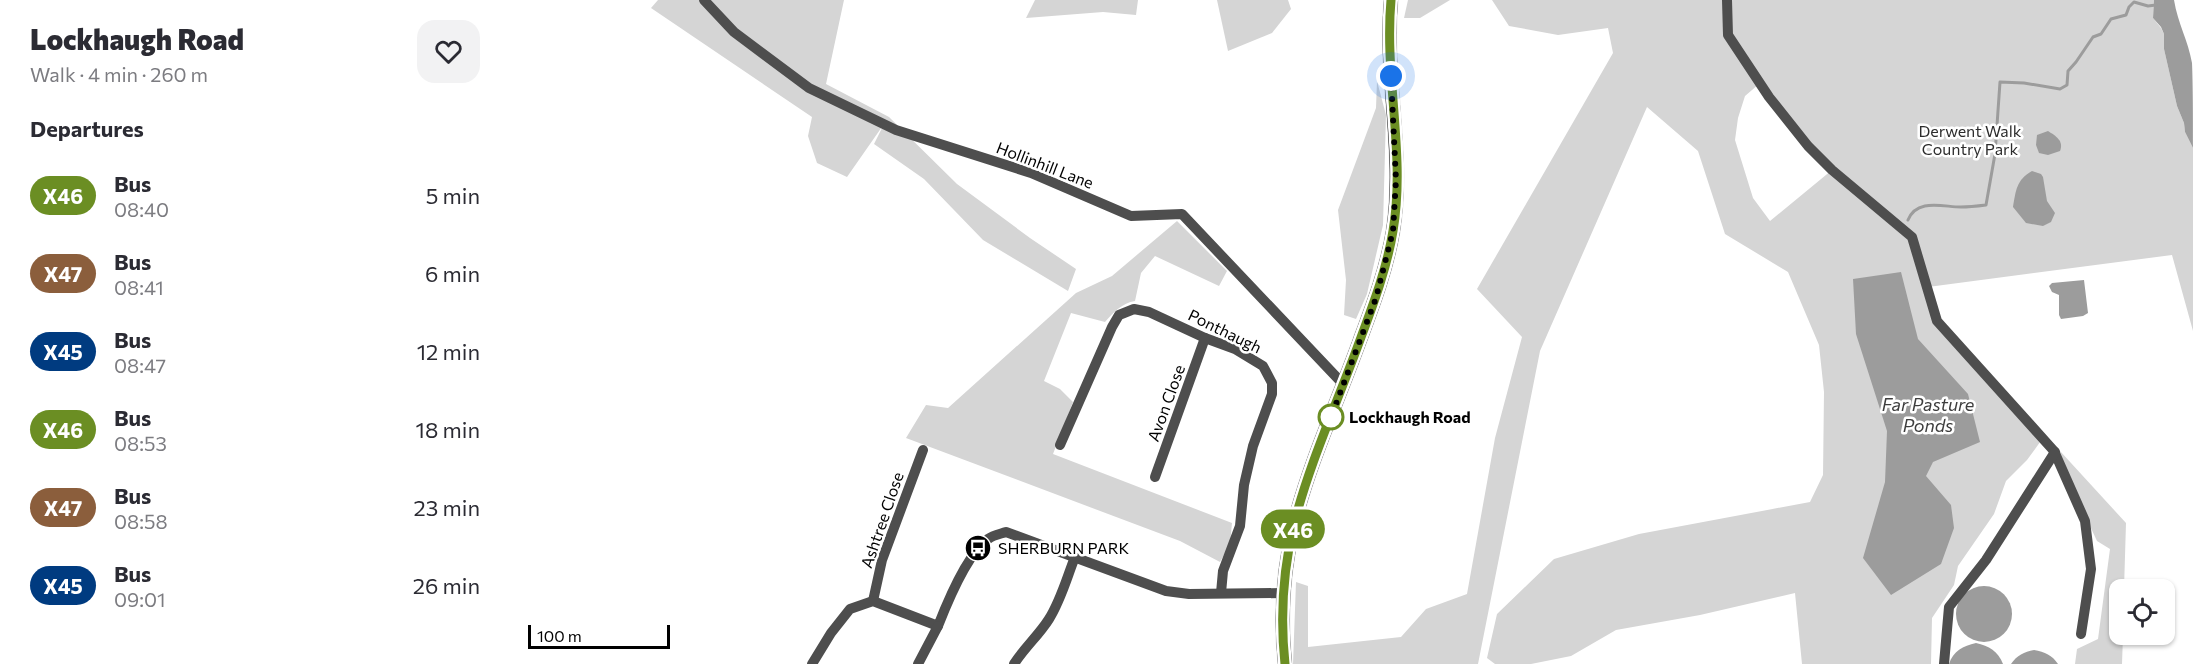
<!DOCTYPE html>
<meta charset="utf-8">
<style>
body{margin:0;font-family:Commissioner,sans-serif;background:#f2f2f3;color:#2b2b33;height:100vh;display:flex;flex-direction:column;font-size:22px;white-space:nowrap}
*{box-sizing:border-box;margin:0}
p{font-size:20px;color:#7c7c81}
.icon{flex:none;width:33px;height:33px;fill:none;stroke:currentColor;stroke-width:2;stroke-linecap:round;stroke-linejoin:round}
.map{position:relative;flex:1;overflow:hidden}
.sheet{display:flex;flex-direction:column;background:#fff;width:510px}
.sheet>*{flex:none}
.badge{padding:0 12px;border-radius:20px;font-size:21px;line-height:39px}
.fabs{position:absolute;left:1599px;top:579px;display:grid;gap:12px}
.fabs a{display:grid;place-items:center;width:66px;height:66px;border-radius:12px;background:#fff;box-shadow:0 2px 4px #0004;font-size:30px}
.scale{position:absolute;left:18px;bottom:15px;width:142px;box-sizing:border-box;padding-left:6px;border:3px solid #000;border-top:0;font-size:16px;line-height:21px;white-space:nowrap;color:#000;-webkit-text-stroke:4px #fff;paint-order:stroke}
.you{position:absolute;width:30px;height:30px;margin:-15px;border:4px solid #fff;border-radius:50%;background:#1a73e8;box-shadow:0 0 0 9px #1a73e833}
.map>.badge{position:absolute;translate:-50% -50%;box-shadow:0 0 0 3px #fff}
h2{padding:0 30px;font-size:22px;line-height:54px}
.round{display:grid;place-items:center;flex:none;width:63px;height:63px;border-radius:18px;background:#f2f2f3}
.summary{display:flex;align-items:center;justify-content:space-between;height:102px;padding:0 30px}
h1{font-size:28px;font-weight:800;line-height:45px}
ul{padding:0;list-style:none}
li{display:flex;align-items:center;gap:18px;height:78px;padding:0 30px}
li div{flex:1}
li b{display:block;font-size:22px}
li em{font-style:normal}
li .badge{min-width:66px;font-weight:700;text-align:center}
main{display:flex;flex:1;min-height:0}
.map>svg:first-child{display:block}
.green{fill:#d5d5d5;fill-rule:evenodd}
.water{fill:#9c9c9c}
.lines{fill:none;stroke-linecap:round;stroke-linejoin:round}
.stream{stroke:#9c9c9c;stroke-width:3}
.major-casing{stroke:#dbdbdb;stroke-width:15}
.minor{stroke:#4e4e4e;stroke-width:10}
.major{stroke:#000;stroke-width:14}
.line-casing{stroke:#fff;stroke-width:14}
.line{stroke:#6b8e23;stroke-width:9}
.walk{stroke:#000;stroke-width:6;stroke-dasharray:0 10.8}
.stop-dot{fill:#fff;stroke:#6b8e23;stroke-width:3}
.labels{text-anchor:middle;stroke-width:5;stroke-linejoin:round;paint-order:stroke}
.park-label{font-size:16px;fill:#2c2c2c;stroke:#fff}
.street-label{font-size:16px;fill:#000;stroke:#fff}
.stop-label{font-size:16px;font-weight:bold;fill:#000;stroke:#fff;text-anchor:start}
.poi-label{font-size:16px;fill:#000;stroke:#fff;text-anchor:start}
.water-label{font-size:18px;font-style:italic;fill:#3d3d3d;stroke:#fff}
</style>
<main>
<section class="sheet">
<div class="summary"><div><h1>Lockhaugh Road</h1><p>Walk · 4 min · 260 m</p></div><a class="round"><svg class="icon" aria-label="heart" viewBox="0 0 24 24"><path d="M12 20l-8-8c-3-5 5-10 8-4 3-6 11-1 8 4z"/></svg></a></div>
<h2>Departures</h2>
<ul>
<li><span class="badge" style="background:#6b8e23;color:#fff">X46</span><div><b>Bus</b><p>08:40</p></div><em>5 min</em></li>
<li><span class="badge" style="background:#8b5e3c;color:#fff">X47</span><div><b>Bus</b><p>08:41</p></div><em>6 min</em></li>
<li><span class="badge" style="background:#003b80;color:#fff">X45</span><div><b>Bus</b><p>08:47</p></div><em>12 min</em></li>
<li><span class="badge" style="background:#6b8e23;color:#fff">X46</span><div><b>Bus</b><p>08:53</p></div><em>18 min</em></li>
<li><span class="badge" style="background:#8b5e3c;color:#fff">X47</span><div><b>Bus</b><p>08:58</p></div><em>23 min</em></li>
<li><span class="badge" style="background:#003b80;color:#fff">X45</span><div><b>Bus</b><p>09:01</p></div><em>26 min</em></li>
</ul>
</section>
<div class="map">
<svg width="1683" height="664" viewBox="0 0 1683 664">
<rect width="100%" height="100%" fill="#fff"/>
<g class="green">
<polygon points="148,0 334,0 316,84 379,117 447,184 520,238 566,269 558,291 473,240 414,179 364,144 374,124 337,177 307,163 298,136 302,117 141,8"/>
<polygon points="525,0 628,0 626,15 593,12 516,18"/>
<polygon points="707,0 778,0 781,9 762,33 718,51"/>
<polygon points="898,0 940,0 910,18 894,18"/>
<path d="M982,0h662l-1,18 8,10 3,6v15l13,57 7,17 1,9 8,16v183l-21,-76 -244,32 9,34 106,117 -16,22 -21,21 -12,33 -36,52 -4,19 -22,33 -1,46h-129l-7,-71 -95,22 -84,15 -45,26 -40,8h-36l-8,-6 10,-44 57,-55 85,-25 171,-32 13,-27 1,-83 -5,-47 -31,-73 -63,-38 -27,-83 -51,-44 -107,244 -62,313h-185l3,-82 12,4v61l93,-10 25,-28 41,-15 28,-156 27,-101 -45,-48 136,-236 -5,-25 -50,7 -49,-9zM1249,84l73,86 -62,51 -17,-23 -18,-58 3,-22 7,-22z"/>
<polygon points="867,81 876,115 873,225 857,294 846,319 834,315 836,280 828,210 866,108"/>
<path d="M667,221l50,50 -8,15 -64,-30 -14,17 -6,28c-13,2 -21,11 -30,21l-34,-9 -27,68 16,8 13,13 -20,52 179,69 -2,21 -10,18 -40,-21 -274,-103 20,-33 22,3 128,-115 36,-17z"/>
<polygon points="1545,451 1550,451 1616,523 1614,589 1610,590 1610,634 1613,635 1612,664 1565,664 1567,649 1588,639 1600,549 1587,541"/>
</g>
<g class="water">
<path d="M1644,0h20c4,24 14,40 18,63 1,22 1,61 1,85l-8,-16 -1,-9 -7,-17 -13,-57v-15l-3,-7 -8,-9z"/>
<path d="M1538,131c8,5 16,10 12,20l-12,4 -9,-2 -3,-8 1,-10z"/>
<path d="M1522,171l9,3 2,3 4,24 8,12 -4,9 -8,4 -17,-3 -13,-16c3,-16 3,-27 19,-36z"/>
<polygon points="1391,272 1408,339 1458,394 1470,442 1423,462 1416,476 1441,505 1444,528 1431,564 1381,595 1353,558 1375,482 1377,431 1346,334 1343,279"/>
<polygon points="1574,280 1578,313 1573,316 1551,319 1549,315 1549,295 1542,292 1539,286 1542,283"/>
<circle cx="1474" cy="614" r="28"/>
<path d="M1466,643c13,3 22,8 27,21h-54c4,-13 14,-18 27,-21z"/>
<path d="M1524,650c11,2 18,5 24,14h-47c6,-9 13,-12 23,-14z"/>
</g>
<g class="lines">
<path class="stream" d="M1398,220c9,-22 35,-13 53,-13 9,0 17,-1 25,-2l9,-51 5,-72 24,1 36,6 7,-4 1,-14 8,-9 17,-25 8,-3 10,-15 15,-4 3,-8 5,-5 14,4 8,-1"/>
<defs>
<path id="major" d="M775,664c-5,-47 -2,-94 9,-140 16,-63 44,-123 66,-184 13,-35 27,-72 33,-109 12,-76 -9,-154 -2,-231"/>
</defs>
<use href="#major" class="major-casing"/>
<g class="minor">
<polyline points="194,0 224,32 299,88 386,130 521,173 621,216 672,214 834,385"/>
<polyline points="1217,0 1218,35 1259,97 1298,146 1322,170 1402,237 1427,321 1544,451 1575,521 1581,569 1571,634"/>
<polyline points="550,445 602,327 609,315 624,309 639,312 695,338 725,349 753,366 762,383 762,394 743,446 734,485 730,526 713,571 711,593"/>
<polyline points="645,477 695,338"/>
<polyline points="363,601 372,560 413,450"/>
<path d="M302,664l19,-31 19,-24 23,-8 65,25c9,-23 29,-72 50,-87 5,-4 12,-5 18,-7l160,59 23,3 94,-1"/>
<polyline points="408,664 428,626"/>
<path d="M504,664c11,-17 25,-29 35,-45 12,-19 18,-42 26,-62"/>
<polyline points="1434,664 1439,607 1476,560 1545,452"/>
</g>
<use href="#major" class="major"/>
</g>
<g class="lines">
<defs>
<path id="line" d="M775,664c-5,-47 -2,-94 9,-140 16,-63 44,-123 66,-184 13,-35 27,-72 33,-109 13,-76 -9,-154 -2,-231"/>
</defs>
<use href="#line" class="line-casing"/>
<use href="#line" class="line"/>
<polyline class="walk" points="821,417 818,425 866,298 883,231 886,180 881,76"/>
</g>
<defs>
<symbol id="bus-disc" viewBox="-11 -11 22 22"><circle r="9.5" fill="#000" stroke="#fff"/><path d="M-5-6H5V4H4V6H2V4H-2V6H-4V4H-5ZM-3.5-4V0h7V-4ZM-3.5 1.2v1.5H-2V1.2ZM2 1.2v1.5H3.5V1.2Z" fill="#fff"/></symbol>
</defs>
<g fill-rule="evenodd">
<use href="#bus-disc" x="453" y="533" width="30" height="30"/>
</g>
<circle class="stop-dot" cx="821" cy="417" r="12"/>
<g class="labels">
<g class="park-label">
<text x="1460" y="137">Derwent Walk<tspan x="1460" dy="18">Country Park</tspan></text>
</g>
<g class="street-label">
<text transform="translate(535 165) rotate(21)" y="6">Hollinhill Lane</text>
<text transform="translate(715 331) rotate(26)" y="6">Ponthaugh</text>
<text transform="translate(656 403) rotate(-70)" y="6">Avon Close</text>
<text transform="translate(372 520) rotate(-71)" y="6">Ashtree Close</text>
</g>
<g class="stop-label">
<text x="839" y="423">Lockhaugh Road</text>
</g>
<g class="poi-label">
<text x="488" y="554">SHERBURN PARK</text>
</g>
<g class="water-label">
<text x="1418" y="411">Far Pasture<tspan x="1418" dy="21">Ponds</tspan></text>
</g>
</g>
</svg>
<div class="fabs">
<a><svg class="icon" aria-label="locate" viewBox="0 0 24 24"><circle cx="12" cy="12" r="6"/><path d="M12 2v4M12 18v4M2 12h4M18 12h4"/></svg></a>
</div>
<div class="scale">100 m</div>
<div class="you" style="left:881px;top:76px"></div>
<b class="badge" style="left:783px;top:529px;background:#6b8e23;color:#fff">X46</b>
</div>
</main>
